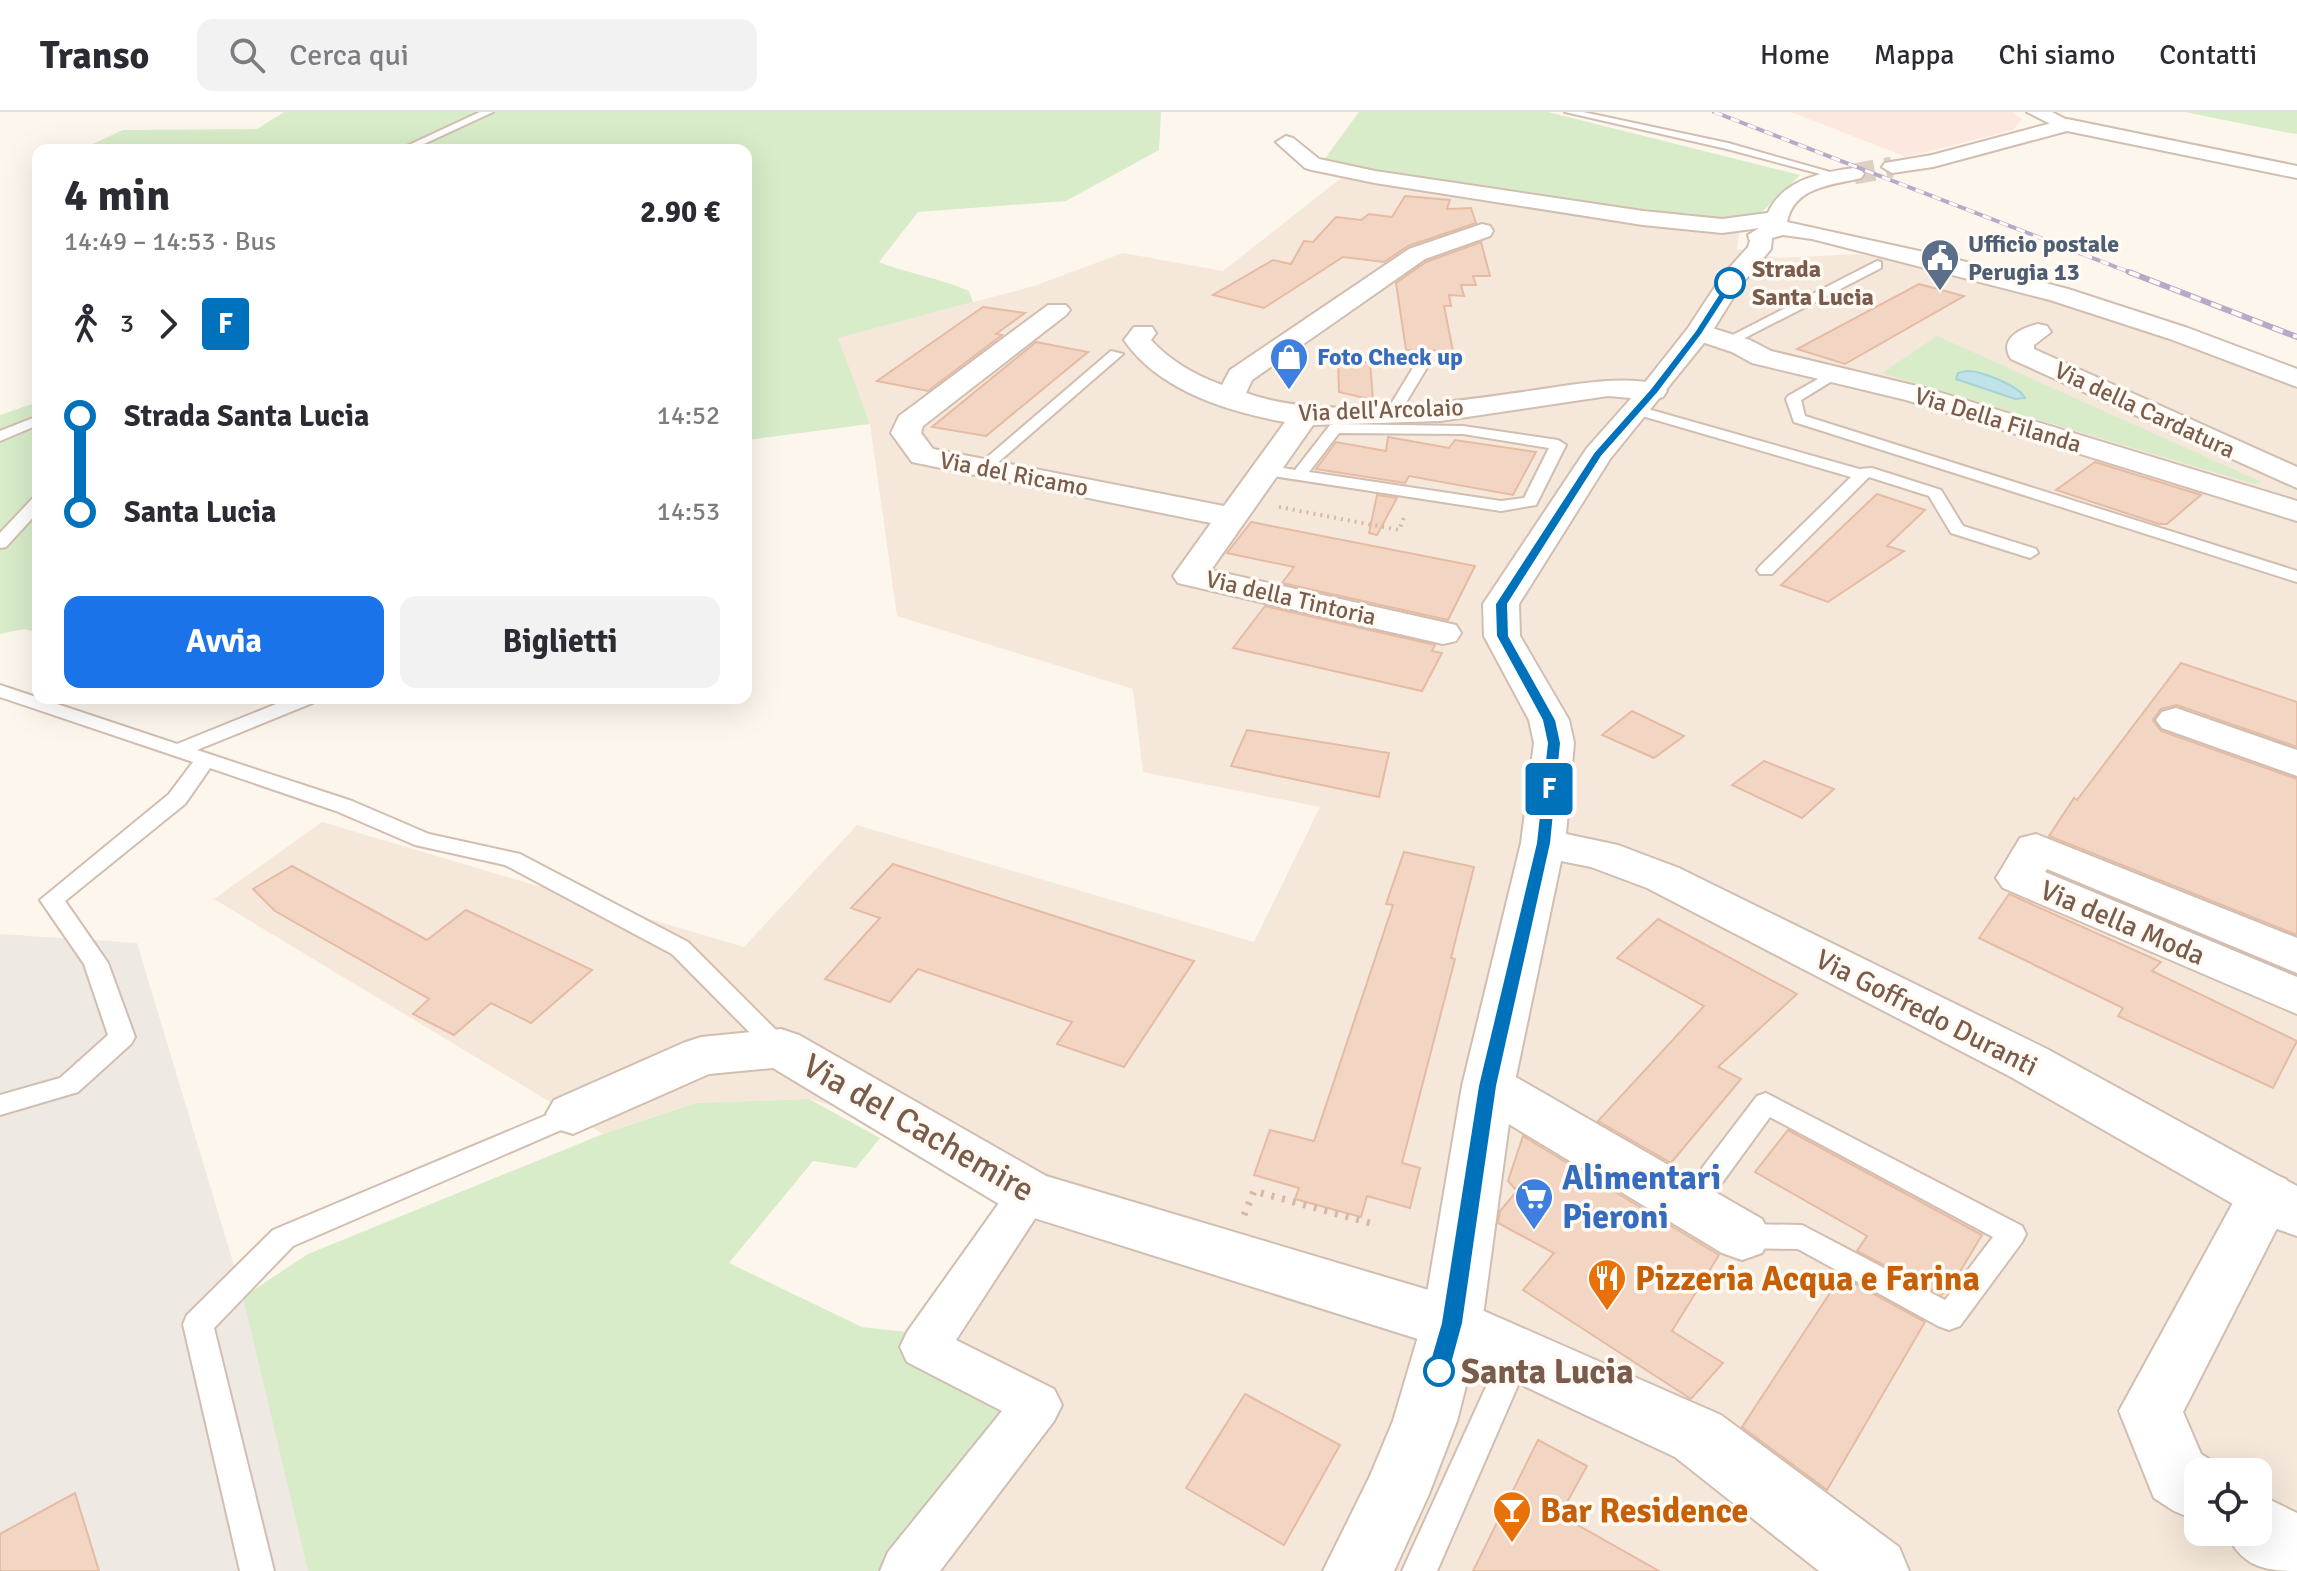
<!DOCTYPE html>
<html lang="it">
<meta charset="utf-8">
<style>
body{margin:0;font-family:Signika,sans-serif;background:#f2f2f3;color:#2b2b33;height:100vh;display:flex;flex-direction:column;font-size:30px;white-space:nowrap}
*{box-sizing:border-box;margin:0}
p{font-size:26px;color:#7c7c81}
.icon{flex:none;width:44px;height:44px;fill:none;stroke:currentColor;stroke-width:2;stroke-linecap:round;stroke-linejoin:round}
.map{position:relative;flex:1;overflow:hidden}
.details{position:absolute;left:32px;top:32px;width:720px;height:560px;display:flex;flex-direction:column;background:#fff;border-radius:16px;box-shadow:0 8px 32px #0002}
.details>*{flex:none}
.badge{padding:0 16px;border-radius:6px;font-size:28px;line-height:52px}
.buttons{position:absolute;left:2184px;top:1346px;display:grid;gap:16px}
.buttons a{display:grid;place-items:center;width:88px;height:88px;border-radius:16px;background:#fff;box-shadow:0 8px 32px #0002;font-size:40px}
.map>.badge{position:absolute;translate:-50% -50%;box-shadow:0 0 0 4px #fff}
.legs{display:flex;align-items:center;gap:12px;height:88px;padding:0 32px;font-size:26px}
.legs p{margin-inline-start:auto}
.overview{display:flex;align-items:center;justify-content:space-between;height:136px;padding:0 32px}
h1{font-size:44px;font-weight:700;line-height:60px}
.button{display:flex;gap:16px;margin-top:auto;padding:16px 32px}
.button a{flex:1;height:92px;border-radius:16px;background:#1a73e8;color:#fff;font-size:32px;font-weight:700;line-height:92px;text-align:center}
.button a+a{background:#f2f2f3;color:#2b2b33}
ul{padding:0 32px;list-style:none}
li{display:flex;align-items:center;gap:28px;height:96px;font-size:30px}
li i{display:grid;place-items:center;width:12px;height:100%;margin:0 10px;background:currentColor}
li i::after{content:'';width:20px;height:20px;margin:-10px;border:6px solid;border-radius:50%;background:#fff}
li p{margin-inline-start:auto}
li:first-child i{background:linear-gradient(#0000 50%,currentColor 0)}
li:last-child i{background:linear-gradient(currentColor 50%,#0000 0)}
header{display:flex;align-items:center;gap:48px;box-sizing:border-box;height:112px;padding:0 40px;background:#fff;border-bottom:2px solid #e1e1e2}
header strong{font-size:38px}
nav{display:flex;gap:44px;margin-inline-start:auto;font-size:28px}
.search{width:560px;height:72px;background:#f2f2f3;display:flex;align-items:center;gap:20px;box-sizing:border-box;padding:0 28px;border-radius:16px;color:#7c7c81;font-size:30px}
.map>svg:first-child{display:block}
.residential{fill:#f5e8da;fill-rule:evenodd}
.commercial{fill:#fde8e0}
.industrial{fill:#efe9e4}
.green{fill:#d8ecc9}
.water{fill:#bfe3e8;stroke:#a5d3da;stroke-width:2}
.building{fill:#f3d5c3;stroke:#e6bba3;stroke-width:2}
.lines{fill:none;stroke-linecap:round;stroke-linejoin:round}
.tertiary-tunnel{stroke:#dcd0c4;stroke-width:21;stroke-dasharray:21 11;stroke-linecap:butt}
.service-casing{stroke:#d1beb0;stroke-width:4}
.pedestrian-casing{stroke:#d1beb0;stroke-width:4}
.minor-casing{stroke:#d1beb0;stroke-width:4}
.tertiary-casing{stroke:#d1beb0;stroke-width:4}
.path-far1{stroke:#d9b8a5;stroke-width:4;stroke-dasharray:2 5;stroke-linecap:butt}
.path{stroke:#d9b8a5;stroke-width:7;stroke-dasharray:3 8;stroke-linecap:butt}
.service{fill:#fff;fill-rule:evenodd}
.pedestrian{fill:#fff;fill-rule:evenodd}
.minor{fill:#fff;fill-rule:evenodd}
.tertiary{fill:#fff;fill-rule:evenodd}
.rail-far1-casing{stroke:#b9a8c9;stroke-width:4}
.rail-casing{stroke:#b9a8c9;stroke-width:6}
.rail-far1{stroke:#fffaf3;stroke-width:3;stroke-dasharray:9;stroke-linecap:butt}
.rail{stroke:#fffaf3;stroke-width:4;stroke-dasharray:11;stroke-linecap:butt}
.line-1{fill:#0072bc;stroke:#fff;stroke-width:2}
.stop-1-dot{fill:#fff;stroke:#0072bc;stroke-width:4}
.labels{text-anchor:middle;stroke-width:7;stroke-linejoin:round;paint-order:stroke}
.far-service-label{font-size:24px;font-weight:bold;fill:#4e5e75;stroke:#fffaf3;text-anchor:start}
.far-stop-label{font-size:24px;font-weight:bold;fill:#7a5c4d;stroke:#fffaf3;text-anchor:start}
.far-shop-label{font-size:24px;font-weight:bold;fill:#366cbe;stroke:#fffaf3;text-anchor:start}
.far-street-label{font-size:24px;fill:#7a5c4d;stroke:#fffaf3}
.street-label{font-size:28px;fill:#7a5c4d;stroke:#fffaf3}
.near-street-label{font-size:34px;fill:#7a5c4d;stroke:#fffaf3}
.near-shop-label{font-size:34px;font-weight:bold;fill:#366cbe;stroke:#fffaf3;text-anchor:start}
.near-food-label{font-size:34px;font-weight:bold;fill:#c56008;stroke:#fffaf3;text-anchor:start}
.near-stop-label{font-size:34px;font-weight:bold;fill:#7a5c4d;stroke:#fffaf3;text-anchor:start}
</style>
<header>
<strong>Transo</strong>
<div class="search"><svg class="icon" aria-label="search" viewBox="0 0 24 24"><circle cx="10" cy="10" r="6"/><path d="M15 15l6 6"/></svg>Cerca qui</div>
<nav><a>Home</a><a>Mappa</a><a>Chi siamo</a><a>Contatti</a></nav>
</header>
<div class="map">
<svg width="2297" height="1459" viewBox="0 0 2297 1459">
<rect width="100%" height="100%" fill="#fdf6ec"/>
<path class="residential" d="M1355,55l385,61 -3,21 42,9 79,-4 99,18 201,57 139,60v1182h-1375l-6,-238 97,-146 -121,-64 -83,-24 -113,4 -93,31 -389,-235 108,-77 422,125 113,-122 397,117 66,-135 -177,-35 -10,-83 -236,-73 -27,-192 -33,-86 197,-52 89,-33 100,18zM2198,1360h60v60h-60z"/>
<polygon class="commercial" points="1791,0 2012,0 2022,7 2013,18 1906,45"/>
<polygon class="industrial" points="0,822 137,831 251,1210 309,1459 0,1459"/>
<g class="green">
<path d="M284,0h877l-2,38 -93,51 -148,11 -39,50c30,12 61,16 90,29l4,11 -135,36 32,86 -124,16v-290h-666l43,-20 134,-1z"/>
<polygon points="1359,0 1548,0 1800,63 1756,106 1715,112 1323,49"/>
<polygon points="2185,0 2297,0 2297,22 2284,20"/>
<polygon points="1937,224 2262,370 2254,372 1882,261"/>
<polygon points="38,290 38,520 24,517 0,522 0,303"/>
<polygon points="809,987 880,1026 856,1056 813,1049 729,1151 862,1215 916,1221 1023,1296 893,1459 308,1459 243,1185 308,1142 603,1022 696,991"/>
</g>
<path class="water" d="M1967,259c15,0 52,15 58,27l-10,1 -59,-20 2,-6z"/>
<g class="building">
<polygon points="1405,84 1450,88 1447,97 1471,96 1476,111 1408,134 1384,150 1343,145 1264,196 1213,183 1273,148 1291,152 1304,129 1313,130 1336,105 1361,108 1369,102 1392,105"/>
<polygon points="1481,130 1490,164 1473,164 1476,173 1461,173 1464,184 1449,183 1451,194 1444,194 1453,239 1406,238 1396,171 1426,150"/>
<polygon points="1919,172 1964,184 1845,252 1797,237"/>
<polygon points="983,195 1025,201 996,222 1002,223 928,279 877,269"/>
<polygon points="1036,230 1088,240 986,324 932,315"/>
<polygon points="1338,250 1370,250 1373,288 1339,280"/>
<polygon points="1388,325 1449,336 1455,328 1536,340 1513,383 1409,364 1405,371 1316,357 1336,330 1386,339"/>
<polygon points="2095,350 2201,383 2167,412 2159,412 2056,378"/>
<polygon points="1877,382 1925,398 1887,434 1904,439 1828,490 1781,473"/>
<polygon points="1377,383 1397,386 1377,423 1369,421"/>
<polygon points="1251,410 1475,454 1448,508 1282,471 1294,455 1227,441"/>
<polygon points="1265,494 1435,533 1432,539 1442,541 1422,579 1233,536"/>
<polygon points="2181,551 2297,590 2297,635 2177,593 2161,597 2153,608 2161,619 2297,667 2297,823 2049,724 2074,686 2077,688"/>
<polygon points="1632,599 1684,624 1654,646 1602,623"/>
<polygon points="1247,618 1389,641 1379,685 1231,654"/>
<polygon points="1764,649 1834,677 1802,706 1732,673"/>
<polygon points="1404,740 1474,755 1451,846 1455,847 1402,1051 1420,1056 1410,1096 1367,1084 1361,1105 1295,1087 1299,1076 1254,1063 1270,1018 1314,1029 1393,793 1386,792"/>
<polygon points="893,752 1194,849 1124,955 1057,932 1072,910 918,857 890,890 825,867 880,806 851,796"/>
<polygon points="292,754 427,828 466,798 592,858 531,911 491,891 454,923 413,902 429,887 275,799 253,777"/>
<polygon points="2009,782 2161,850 2152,859 2297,929 2273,976 2118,904 2123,896 1979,826"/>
<polygon points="1658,807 1797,882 1718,955 1741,967 1671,1051 1598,1009 1704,894 1617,846"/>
<polygon points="1788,1018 1982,1123 1952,1173 1949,1171 1942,1183 1857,1139 1867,1124 1755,1060"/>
<polygon points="1523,1024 1719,1143 1672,1219 1723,1251 1691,1287 1523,1178 1554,1141 1498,1111 1500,1099 1517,1079 1508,1069"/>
<polygon points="1841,1164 1925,1210 1827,1378 1742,1315"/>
<polygon points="1245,1282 1340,1333 1284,1433 1186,1376"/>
<polygon points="1538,1328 1587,1354 1560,1403 1659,1459 1473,1459"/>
<polygon points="75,1381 99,1459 0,1459 0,1422"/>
</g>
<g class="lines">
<polyline class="tertiary-tunnel" points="1854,62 1892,55"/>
<defs>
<g id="service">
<polygon points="480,0 493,0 411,38 398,38"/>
<polygon points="1565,0 1583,0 1728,31 1844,64 1839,67 1727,37"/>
<polygon points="1877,149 1881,150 1881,156 1733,232 1721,229"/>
<polygon points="1111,239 1123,242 988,359 978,359 978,353"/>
<polygon points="1421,250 1428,254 1399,302 1397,305 1387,305 1385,302 1414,254"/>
<polygon points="1832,259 1839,263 1837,266 1801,288 1805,304 2297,459 2297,470 1794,310 1786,287 1788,284"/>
<polygon points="1637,294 1859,357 1872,356 1941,378 1963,414 2036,437 2038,441 2030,446 1951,421 1929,384 1869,365 1772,462 1760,462 1757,458 1760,454 1851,365 1632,301 1630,298"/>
<polygon points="38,304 38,313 0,329 0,319"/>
<path d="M1335,312l128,2 95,14 8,5 -30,60 -35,6 -235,-36 -8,-5 8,-5 29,5 35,-45zM1339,321l124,1 86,14 -25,50 -23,3 -192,-29z"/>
<polygon points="38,385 38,400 6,435 0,436 0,421 32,387"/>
<polygon points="0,573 177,632 291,586 318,586 315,590 197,638 352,689 429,722 520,742 688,830 794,936 790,943 781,945 772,943 672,842 505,753 415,733 336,699 210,656 185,692 65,789 108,851 135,925 131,932 78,980 0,1003 0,983 60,966 108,923 84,852 40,788 169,682 193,650 0,585"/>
<polygon points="1766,981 2022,1114 2026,1122 2022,1130 1960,1214 1949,1218 1938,1214 1798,1137 1743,1136 1733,1132 1729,1124 1733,1116 1743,1112 1802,1113 1945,1188 1993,1125 1770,1005 1700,1101 1690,1104 1680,1101 1676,1093 1680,1085 1757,984"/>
<polygon points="573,992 582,995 586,1002 582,1009 293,1134 214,1216 274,1459 240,1459 183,1212 187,1203 273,1118"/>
<polygon points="1517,1227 1528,1231 1532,1241 1437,1459 1402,1459 1506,1231"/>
</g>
<polygon id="pedestrian" points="1029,1065 1044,1070 1051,1082 956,1228 1054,1277 1062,1293 1054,1309 940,1459 880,1459 888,1440 1002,1299 907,1250 900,1235 907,1220 1014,1070"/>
<g id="minor">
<polygon points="2027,0 2052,0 2077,13 2074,17 2060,17"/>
<polygon points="1286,24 1293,26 1319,47 1375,59 1643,99 1722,107 1775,100 1786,107 1775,114 1722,121 1643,113 1375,71 1312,58 1305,56 1276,30"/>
<path d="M1482,112l8,2 3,5 -3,5 -65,23 -173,121 -6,13c81,29 206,9 290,-3 42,-6 85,-15 127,-5l4,6 -4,6 -10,3 -45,-4 -168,25 -127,4 -102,145 245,55 5,8 -5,8 -13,3 -265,-61 -5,-7 38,-53 -299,-61 -21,-29 8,-17 149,-111h18l4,5 -4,5 -143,111 -2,7 12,16 291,57 61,-84c-57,-10 -127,-32 -161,-82l10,-13h18l4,6 -5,7c19,21 44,35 71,45l8,-15 179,-121z"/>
<polygon points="1699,212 1750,228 1771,239 1925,276 2297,389 2297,409 1906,288 1752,251 1732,240 1690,226 1686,220 1690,214"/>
<path d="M2038,212l9,2 4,6 -17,13v4l263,118v21l-286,-129c-13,-20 10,-31 27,-35z"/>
<polygon points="2176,596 2297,638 2297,664 2162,616 2156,608 2162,600"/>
<polygon points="2036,722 2297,826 2297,861 2047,757 2045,760 2297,865 2297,902 2003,776 1996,766 2020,726"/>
<polygon points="781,917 799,923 1046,1064 1452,1185 1721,1303 1899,1435 1909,1459 1819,1459 1675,1345 1437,1233 1009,1098 773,956 709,962 573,1022 554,1016 546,1002 554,988 683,931 701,925"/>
<polygon points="1488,954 1507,960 1762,1107 1771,1124 1762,1141 1742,1148 1722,1141 1469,988 1462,974 1469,960"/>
<polygon points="2266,1060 2286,1067 2294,1083 2183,1300 2201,1342 2222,1355 2224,1360 2198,1360 2198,1409 2174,1399 2154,1386 2119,1299 2246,1067"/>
<path d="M2258,1382l39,19v58c-34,0 -56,-5 -71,-39h32z"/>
</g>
<g id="tertiary">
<polygon points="2067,7 2297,54 2297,66 2067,19 1933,55 1892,61 1882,55 1885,51 1932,43"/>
<path d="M1854,56l7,2 3,4 -3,4c-28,7 -67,8 -74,44l164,36 117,31 120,39 109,41v18l-127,-48 -120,-39 -238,-61 -29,-4 -11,3 -1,11 -30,36 -33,53 -98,121 -91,145 1,32 49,84 5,23 -8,91 52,11 61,23 368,181 250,137v50l-20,-7 -266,-152 -364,-189 -56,-21 -30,-6 -47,225 -32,237 -25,98 -28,73 -35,77h-71l47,-95 23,-55 29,-98 40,-237 59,-243 13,-100 -5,-23 -45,-84 -1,-32 104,-156 56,-63 45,-57 34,-52 26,-29 2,-6 -2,-6 16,-10c10,-43 52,-52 90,-57z"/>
</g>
</defs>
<use href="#service" class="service-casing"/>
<use href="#pedestrian" class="pedestrian-casing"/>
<use href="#minor" class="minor-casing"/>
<use href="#tertiary" class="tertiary-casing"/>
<polyline class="path-far1" points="1279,395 1399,418 1405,403"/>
<polyline class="path" points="1244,1103 1254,1079 1374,1112"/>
<use href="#service" class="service"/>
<use href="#pedestrian" class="pedestrian"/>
<use href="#minor" class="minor"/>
<use href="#tertiary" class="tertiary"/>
<defs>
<polyline id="rail-far1" points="1714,0 2134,162"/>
<polyline id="rail" points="2129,160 2297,225"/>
</defs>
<use href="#rail-far1" class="rail-far1-casing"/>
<use href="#rail" class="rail-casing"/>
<use href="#rail-far1" class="rail-far1"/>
<use href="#rail" class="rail"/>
</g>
<polygon class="line-1" points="1727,169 1735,171 1702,222 1657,282 1602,344 1508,492 1509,524 1556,608 1561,631 1551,731 1497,974 1463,1211 1450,1259 1446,1266 1439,1269 1431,1266 1427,1259 1441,1211 1478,974 1536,731 1547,631 1542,608 1496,524 1495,492 1594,340 1650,277 1695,219"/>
<defs>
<symbol id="civic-pin" viewBox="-11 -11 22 30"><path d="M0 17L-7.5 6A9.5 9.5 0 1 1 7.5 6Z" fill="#5c6f8a" stroke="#fffaf3"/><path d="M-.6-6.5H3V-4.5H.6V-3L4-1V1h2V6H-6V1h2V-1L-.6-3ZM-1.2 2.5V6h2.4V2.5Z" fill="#fff"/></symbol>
<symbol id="shop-pin" viewBox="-11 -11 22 30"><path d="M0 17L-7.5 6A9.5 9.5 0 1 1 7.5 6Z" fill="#3f7fe0" stroke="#fffaf3"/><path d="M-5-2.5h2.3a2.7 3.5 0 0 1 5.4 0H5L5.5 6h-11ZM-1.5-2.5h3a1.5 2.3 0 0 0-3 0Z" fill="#fff"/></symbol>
<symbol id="supermarket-pin" viewBox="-11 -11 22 30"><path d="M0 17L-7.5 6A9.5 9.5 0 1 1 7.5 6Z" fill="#3f7fe0" stroke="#fffaf3"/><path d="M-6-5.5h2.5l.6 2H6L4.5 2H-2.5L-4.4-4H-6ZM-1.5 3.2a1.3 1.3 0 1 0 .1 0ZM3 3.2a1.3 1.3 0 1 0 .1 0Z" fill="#fff"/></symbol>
<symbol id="restaurant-pin" viewBox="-11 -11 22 30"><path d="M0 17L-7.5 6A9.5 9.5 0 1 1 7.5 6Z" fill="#e8710a" stroke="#fffaf3"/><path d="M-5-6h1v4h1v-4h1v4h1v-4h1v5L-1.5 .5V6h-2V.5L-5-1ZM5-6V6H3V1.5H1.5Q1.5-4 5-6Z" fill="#fff"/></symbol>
<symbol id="bar-pin" viewBox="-11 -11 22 30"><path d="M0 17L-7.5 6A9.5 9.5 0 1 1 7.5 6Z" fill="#e8710a" stroke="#fffaf3"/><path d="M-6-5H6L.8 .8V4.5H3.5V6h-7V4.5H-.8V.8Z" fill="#fff"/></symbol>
</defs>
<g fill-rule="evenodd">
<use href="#civic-pin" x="1918" y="124" width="44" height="60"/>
<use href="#shop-pin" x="1267" y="223" width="44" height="60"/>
<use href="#supermarket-pin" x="1512" y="1063" width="44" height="60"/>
<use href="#restaurant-pin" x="1585" y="1144" width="44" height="60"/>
<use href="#bar-pin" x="1490" y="1376" width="44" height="60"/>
</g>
<g class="stop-1-dot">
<circle cx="1730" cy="171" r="14"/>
<circle cx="1439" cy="1259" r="14"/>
</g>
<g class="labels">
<g class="far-service-label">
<text x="1968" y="140">Ufficio postale<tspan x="1968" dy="28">Perugia 13</tspan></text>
</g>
<g class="far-stop-label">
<text x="1752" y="165">Strada<tspan x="1752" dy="28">Santa Lucia</tspan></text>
</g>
<g class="far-shop-label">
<text x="1317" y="253">Foto Check up</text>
</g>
<g class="far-street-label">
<text transform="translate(1381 298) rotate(-2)" y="8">Via dell'Arcolaio</text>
<text transform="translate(2145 298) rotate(25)" y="8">Via della Cardatura</text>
<text transform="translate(1998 308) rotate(17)" y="8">Via Della Filanda</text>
<text transform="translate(1014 362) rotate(11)" y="8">Via del Ricamo</text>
<text transform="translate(1291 486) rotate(13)" y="8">Via della Tintoria</text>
</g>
<g class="street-label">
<text transform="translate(2123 810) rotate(23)" y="10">Via della Moda</text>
<text transform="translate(1927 900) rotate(27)" y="10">Via Goffredo Duranti</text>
</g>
<g class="near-street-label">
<text transform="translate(919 1015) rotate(30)" y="12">Via del Cachemire</text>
</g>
<g class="near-shop-label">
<text x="1562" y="1077">Alimentari<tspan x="1562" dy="39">Pieroni</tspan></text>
</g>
<g class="near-food-label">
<text x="1635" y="1178">Pizzeria Acqua e Farina</text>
<text x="1540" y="1410">Bar Residence</text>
</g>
<g class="near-stop-label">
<text x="1461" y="1271">Santa Lucia</text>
</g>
</g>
</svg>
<div class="buttons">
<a><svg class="icon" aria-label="locate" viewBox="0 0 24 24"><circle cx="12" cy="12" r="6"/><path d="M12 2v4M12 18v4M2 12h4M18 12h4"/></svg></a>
</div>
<b class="badge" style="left:1549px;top:677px;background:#0072bc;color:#fff">F</b>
<section class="details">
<div class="overview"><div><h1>4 min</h1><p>14:49 – 14:53 · Bus</p></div><b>2.90 €</b></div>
<div class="legs"><svg class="icon" aria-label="walk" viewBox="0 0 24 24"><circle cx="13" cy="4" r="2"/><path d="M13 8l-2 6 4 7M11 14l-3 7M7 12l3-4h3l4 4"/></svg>3<svg class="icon" aria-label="forward" viewBox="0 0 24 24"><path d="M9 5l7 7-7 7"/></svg><b class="badge" style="background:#0072bc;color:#fff">F</b></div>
<ul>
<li><i style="color:#0072bc"></i><b>Strada Santa Lucia</b><p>14:52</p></li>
<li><i style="color:#0072bc"></i><b>Santa Lucia</b><p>14:53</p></li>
</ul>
<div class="button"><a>Avvia</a><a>Biglietti</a></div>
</section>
</div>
